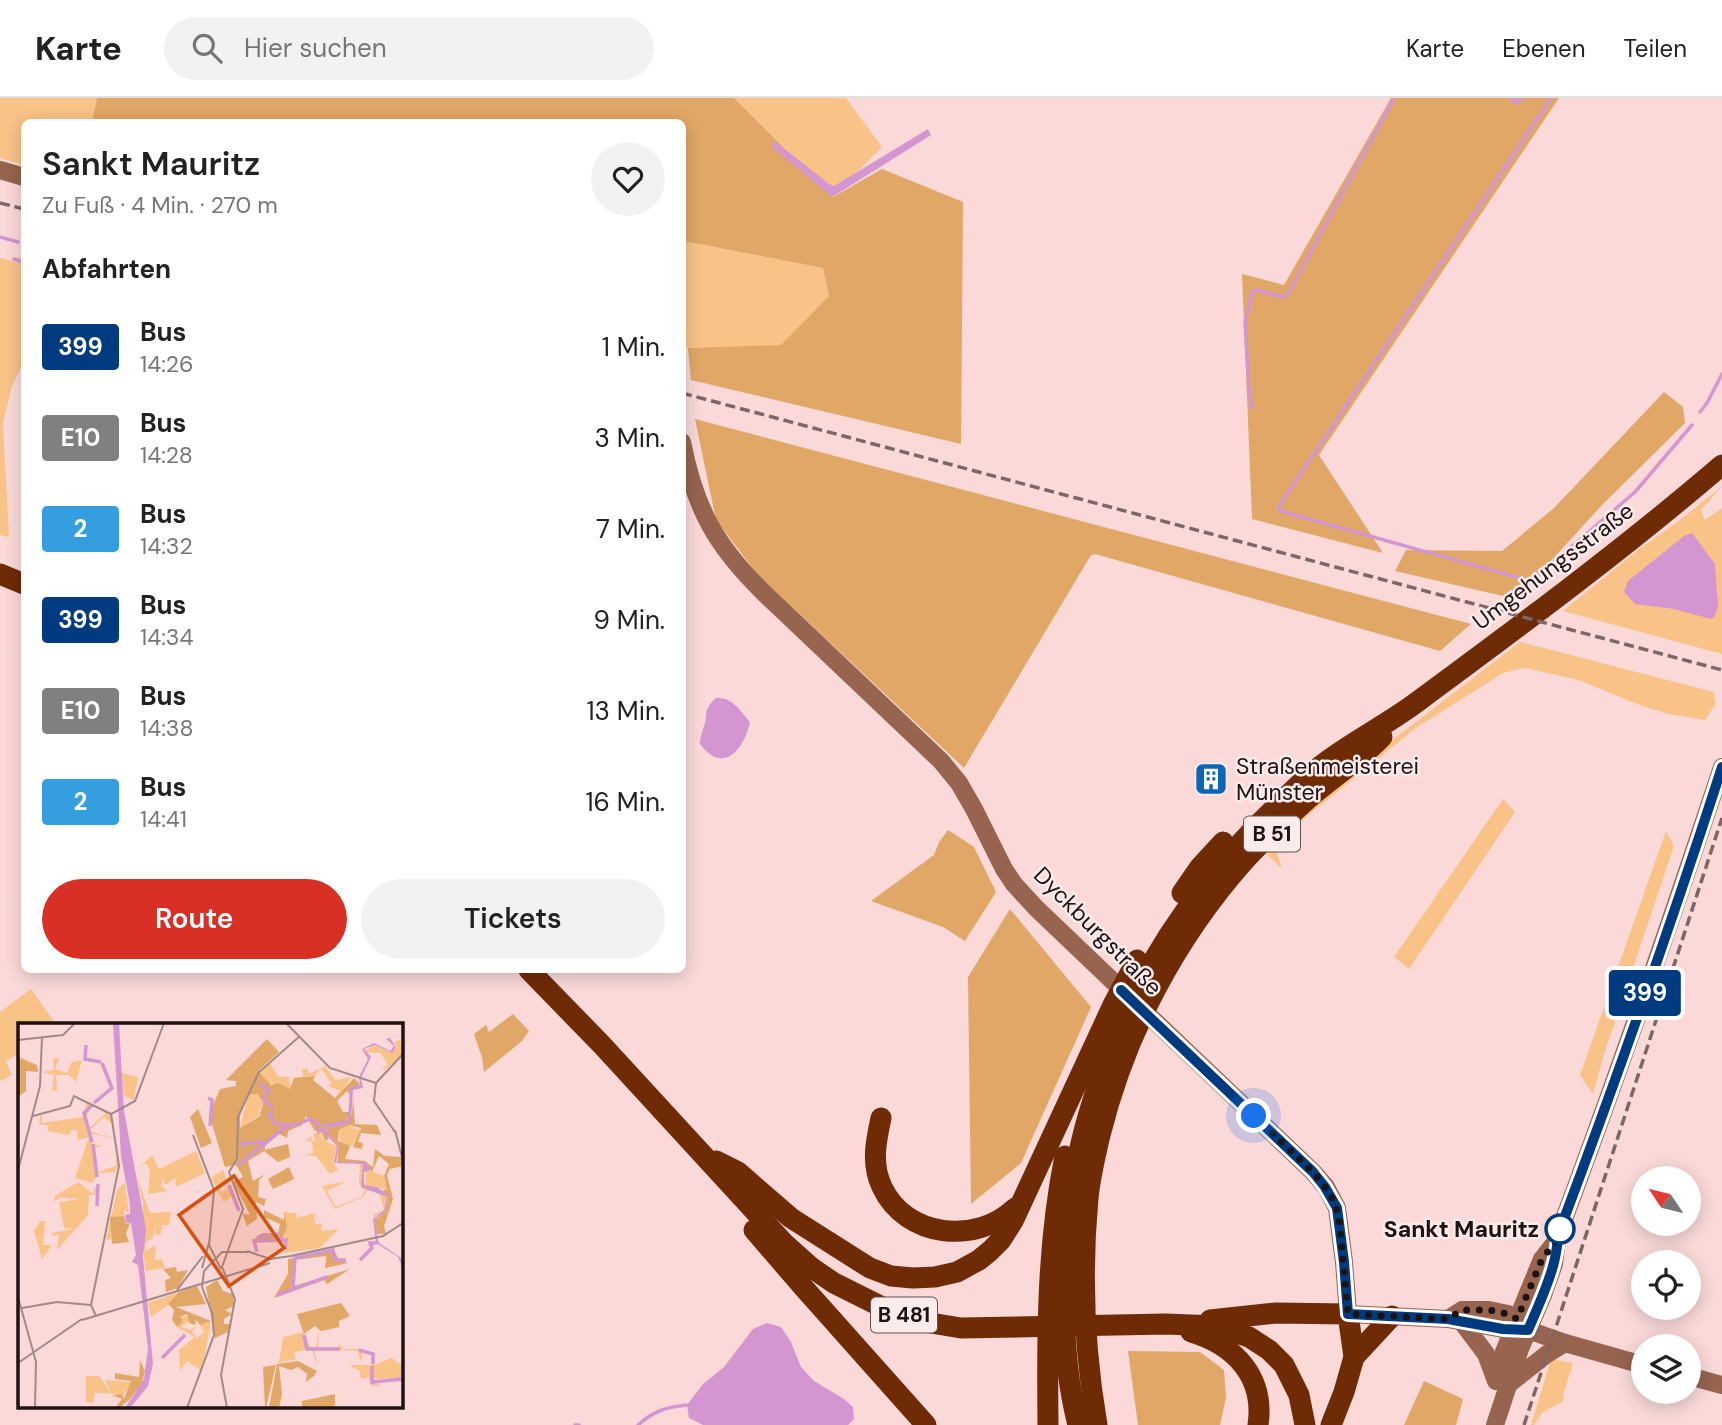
<!DOCTYPE html>
<html lang="de">
<meta charset="utf-8">
<style>
body{margin:0;font-family:"DM Sans",sans-serif;background:#f2f2f2;color:#222;height:100vh;display:flex;flex-direction:column;font-size:26px;white-space:nowrap}
*{box-sizing:border-box;margin:0}
p{font-size:23px;color:#767676}
.icon{flex:none;width:38px;height:38px;fill:none;stroke:currentColor;stroke-width:2;stroke-linecap:round;stroke-linejoin:round}
.map{position:relative;flex:1;overflow:hidden}
.panel{position:absolute;left:21px;top:21px;width:665px;height:854px;display:flex;flex-direction:column;background:#fff;border-radius:10px;box-shadow:0 4px 18px #0003}
.panel>*{flex:none}
.badge{padding:0 14px;border-radius:5px;font-size:24px;line-height:46px}
.needle{width:46px;rotate:305deg}
.controls{position:absolute;left:1631px;top:1068px;display:grid;gap:14px}
.controls a{display:grid;place-items:center;width:70px;height:70px;border-radius:50%;background:#fff;box-shadow:0 4px 18px #0003;font-size:35px}
.you{position:absolute;width:35px;height:35px;margin:-18px;border:5px solid #fff;border-radius:50%;background:#1a73e8;box-shadow:0 0 0 10px #1a73e833}
.map>.badge{position:absolute;translate:-50% -50%;box-shadow:0 0 0 4px #fff}
h2{padding:0 21px;font-size:26px;line-height:63px}
.round{display:grid;place-items:center;flex:none;width:74px;height:74px;border-radius:37px;background:#f2f2f2}
.head{display:flex;align-items:center;justify-content:space-between;height:119px;padding:0 21px}
h1{font-size:33px;font-weight:600;line-height:52px}
.cta{display:flex;gap:14px;margin-top:auto;padding:14px 21px}
.cta a{flex:1;height:80px;border-radius:42px;background:#d93025;color:#fff;font-size:28px;font-weight:600;line-height:80px;text-align:center}
.cta a+a{background:#f2f2f2;color:#222}
ul{padding:0;list-style:none}
li{display:flex;align-items:center;gap:21px;height:91px;padding:0 21px}
li div{flex:1}
li b{display:block;font-size:26px}
li em{font-style:normal}
li .badge{min-width:77px;font-weight:700;text-align:center}
header{display:flex;align-items:center;gap:42px;box-sizing:border-box;height:98px;padding:0 35px;background:#fff;border-bottom:2px solid #e0e0e0}
header strong{font-size:33px}
nav{display:flex;gap:38px;margin-inline-start:auto;font-size:24px}
.search{width:490px;height:63px;background:#f2f2f2;display:flex;align-items:center;gap:18px;box-sizing:border-box;padding:0 24px;border-radius:38px;color:#767676;font-size:26px}
.map>svg:first-child{display:block}
.green{fill:#f9c388}
.forest{fill:#e0a766}
.water{fill:#d396d1}
.lines{fill:none;stroke-linecap:round;stroke-linejoin:round}
.stream{stroke:#d396d1;stroke-width:3.5}
.secondary{stroke:#96644f;stroke-width:18}
.highway{stroke:#6f2a06;stroke-width:21}
.rail{stroke:#7c6666;stroke-width:3.5;stroke-dasharray:10 5;stroke-linecap:butt}
.line-casing{stroke:#fff;stroke-width:16}
.line{stroke:#003b80;stroke-width:10}
.walk{stroke:#1f1212;stroke-width:7;stroke-dasharray:0 12.6}
.stop-dot{fill:#fff;stroke:#003b80;stroke-width:3.5}
.labels{text-anchor:middle;stroke-width:5;stroke-linejoin:round;paint-order:stroke}
.shield{fill:#fcebeb;stroke:#615353;stroke-width:2}
.shield-label{font-size:21px;font-weight:bold;fill:#1f1212}
.street-label{font-size:23px;fill:#1f1212;stroke:#fcebeb}
.poi-label{font-size:23px;fill:#1f1212;stroke:#fcebeb;text-anchor:start}
.stop-label{font-size:23px;font-weight:bold;fill:#1f1212;stroke:#fcebeb;text-anchor:end}
.inset-river{fill:none;stroke:#d396d1;stroke-width:3.5}
.inset-road{fill:none;stroke:#a38989;stroke-width:2}
.view{fill:#d4520d;fill-opacity:0.15;stroke:#d4520d;stroke-width:3.5}
.inset-edge{fill:none;stroke:#1f1212;stroke-width:3.5}
</style>
<header>
<strong>Karte</strong>
<div class="search"><svg class="icon" aria-label="search" viewBox="0 0 24 24"><circle cx="10" cy="10" r="6"/><path d="M15 15l6 6"/></svg>Hier suchen</div>
<nav><a>Karte</a><a>Ebenen</a><a>Teilen</a></nav>
</header>
<div class="map">
<svg width="1722" height="1327" viewBox="0 0 1722 1327">
<rect width="100%" height="100%" fill="#fbd9d9"/>
<g class="green">
<polygon points="0,0 97,0 92,24 24,24 24,67 0,60"/>
<polygon points="734,0 846,0 882,49 833,99"/>
<polygon points="682,143 823,170 829,198 781,248 688,250 682,246"/>
<polygon points="0,160 24,166 24,263 12,288 3,325 9,439 0,437"/>
<polygon points="1722,388 1701,412 1705,422 1722,410 1722,556 1563,513 1638,452 1680,422"/>
<polygon points="1520,544 1714,594 1715,607 1705,622 1668,616 1634,605 1579,582 1524,570 1503,575 1416,630 1306,719 1276,752 1282,771 1264,753 1301,712"/>
<polygon points="1503,701 1515,714 1409,871 1394,859"/>
<polygon points="1666,733 1674,748 1605,953 1593,996 1580,977"/>
<polygon points="31,891 56,926 19,926 19,956 6,963 12,977 0,983 0,914"/>
<polygon points="1551,1261 1573,1265 1564,1294 1563,1303 1542,1315 1534,1327 1531,1327"/>
</g>
<g class="forest">
<polygon points="97,0 734,0 833,99 882,71 963,104 961,346 691,282 688,250 781,247 829,198 823,170 683,143 682,24 92,24"/>
<polygon points="1391,0 1559,0 1319,357 1383,455 1252,421 1242,176 1284,187"/>
<polygon points="1664,294 1683,309 1685,325 1603,406 1516,501 1395,473 1406,452 1502,453 1554,410"/>
<polygon points="695,321 1471,526 1440,553 1095,456 1091,457 964,670 758,477 716,422"/>
<polygon points="948,732 974,749 996,794 965,843 943,829 871,803 934,757 939,744"/>
<polygon points="1010,811 1091,909 1021,1065 971,1106 968,879"/>
<polygon points="513,916 529,933 522,943 484,974 482,959 474,936 486,927 489,934"/>
<polygon points="1128,1253 1200,1254 1224,1272 1226,1300 1220,1327 1138,1327"/>
<polygon points="1424,1283 1463,1301 1456,1327 1404,1327"/>
</g>
<g class="water">
<polygon points="928,31 931,37 834,98 831,98 772,49 772,45 776,44 829,86 834,88"/>
<polygon points="1692,435 1715,466 1718,508 1715,518 1711,521 1674,511 1635,506 1624,494 1628,483 1684,438"/>
<path d="M716,600c17,-1 24,13 34,24 -6,28 -27,53 -50,22 0,-7 2,-11 4,-18 5,-14 -2,-15 12,-28z"/>
<polygon points="767,1225 781,1229 791,1244 801,1269 814,1283 844,1301 853,1309 854,1321 848,1327 703,1327 689,1320 687,1307 703,1286 724,1269 753,1231"/>
</g>
<g class="lines">
<g class="stream">
<polyline points="1511,0 1516,5 1522,0"/>
<polyline points="0,139 18,144"/>
<polyline points="14,161 24,164"/>
<polyline points="1252,310 1249,292 1245,224 1252,194 1256,192 1283,199 1289,194 1394,0"/>
<polyline points="1700,314 1707,305 1722,276"/>
<polyline points="1541,486 1280,413 1279,408 1551,0"/>
<polyline points="1526,488 1635,394 1692,327"/>
<polyline points="575,1327 579,1327"/>
<path d="M638,1327c16,-14 28,-18 49,-20"/>
</g>
<g class="secondary">
<polyline points="0,72 24,79"/>
<path d="M682,344c13,67 34,104 82,151l177,168 18,22 15,26 30,60 10,15 22,24 277,264 13,15 11,21 7,54 4,52 100,5 55,10 25,1 37,13 78,22"/>
<polyline points="1448,1221 1462,1212 1489,1212 1508,1216 1523,1227"/>
<polyline points="1462,1224 1486,1256 1496,1283"/>
<polyline points="1495,1276 1542,1161 1557,1142"/>
<polyline points="1689,1278 1722,1287"/>
<polyline points="1509,1286 1547,1256 1565,1245"/>
<path d="M1495,1327l25,-76 23,-54 11,-31 3,-24 4,-13c57,-152 110,-306 161,-460"/>
</g>
<g class="highway">
<polyline points="0,476 24,486"/>
<polyline points="1182,795 1200,769 1223,744"/>
<polyline points="529,872 602,947 784,1145 812,1170 834,1185 888,1212 919,1223 961,1230 1166,1226 1216,1228 1249,1239 1269,1252 1284,1267 1299,1297 1305,1327"/>
<path d="M881,1020c-5,23 -10,46 1,69 24,51 94,58 133,21"/>
<polyline points="716,1063 738,1074 791,1120 870,1170 891,1178 913,1180 935,1179 957,1174 979,1162 990,1153 1001,1142 1013,1123 1113,907 1137,862"/>
<polyline points="754,1132 804,1190 926,1327"/>
<polyline points="1210,1222 1276,1215 1348,1216 1354,1259 1344,1294 1331,1327"/>
<path d="M1191,1234c44,13 74,45 67,93"/>
<polyline points="1354,1259 1392,1218"/>
<path d="M1048,1327c-1,-90 -1,-180 17,-269"/>
<path d="M1078,1327c-19,-75 -16,-153 -5,-229 2,-15 3,-29 6,-43 5,-27 14,-53 22,-78 37,-108 98,-196 180,-273 12,-12 24,-24 37,-34 31,-25 67,-42 99,-66 103,-76 207,-153 305,-237"/>
<path d="M1097,1327c-13,-76 -16,-151 -9,-227 2,-21 7,-42 12,-63 25,-101 75,-196 144,-274 20,-22 43,-43 65,-63 24,-21 51,-38 73,-61"/>
</g>
<g class="rail">
<polyline points="0,105 24,111"/>
<polyline points="682,295 1722,572"/>
<polyline points="1524,1327 1722,720"/>
</g>
</g>
<g class="lines">
<defs>
<path id="line" d="M1121,892l192,182 12,15 12,21 7,54 4,52 100,5 55,10 25,1c9,-21 19,-42 25,-64 4,-13 4,-26 8,-39 57,-152 111,-305 161,-460"/>
</defs>
<use href="#line" class="line-casing"/>
<use href="#line" class="line"/>
<polyline class="walk" points="1254,1018 1313,1074 1325,1089 1334,1103 1339,1119 1348,1216 1448,1221 1462,1212 1489,1212 1508,1216 1517,1221 1542,1161 1557,1142 1561,1129 1560,1131"/>
</g>
<defs>
<symbol id="building-square" viewBox="-11 -11 22 22"><rect x="-9" y="-9" width="18" height="18" rx="4" fill="#0e65b3" stroke="#fcebeb"/><path d="M-4-6H4V6H1V3H-1V6H-4ZM-2.5-4.3h1.7v1.8h-1.7ZM.8-4.3h1.7v1.8H.8ZM-2.5-1h1.7V.8h-1.7ZM.8-1h1.7V.8H.8Z" fill="#fff"/></symbol>
</defs>
<g fill-rule="evenodd">
<use href="#building-square" x="1192" y="662" width="38" height="38"/>
</g>
<circle class="stop-dot" cx="1560" cy="1131" r="14"/>
<g class="labels">
<g class="shield">
<rect x="1244" y="718.5" width="56" height="35" rx="5"/>
<rect x="871" y="1199.5" width="66" height="35" rx="5"/>
</g>
<g class="shield-label">
<text x="1272" y="743">B 51</text>
<text x="904" y="1224">B 481</text>
</g>
<g class="street-label">
<text transform="translate(1553 468) rotate(-37)" y="8">Umgehungsstraße</text>
<text transform="translate(1098 833) rotate(45)" y="8">Dyckburgstraße</text>
</g>
<g class="poi-label">
<text x="1236" y="676">Straßenmeisterei<tspan x="1236" dy="26">Münster</tspan></text>
</g>
<g class="stop-label">
<text x="1539" y="1139">Sankt Mauritz</text>
</g>
</g>
<g transform="translate(18 925)">
<rect width="385" height="385" fill="#fbd9d9"/>
<path d="M382,17l3,14 -17,15 -5,-1 7,-3 -7,-12 -18,-1 11,-7 18,8 5,-6 -3,-5zM36,35h5l-4,11 12,4 5,-11 10,-2 -6,22 -7,-7h-13l1,16 -5,-1 2,-15 -12,-3 11,-2zM252,40l8,13 16,2h-5l2,11 -25,-7 -7,-10zM307,43l10,14 18,-3 -2,1 -9,13 -8,7 7,-7 -13,-5 -3,4 3,-5 4,-1 -11,-16 -6,8 -12,1 -1,-7 5,-2 2,6zM104,50l16,4 -4,23 -10,-4zM239,71l6,7 -5,13 7,-7v4l-25,17 8,-33zM68,79l7,3 -7,11 3,12 16,-14 -5,-5 10,6 5,11 -11,-9 -15,14 16,5 1,-7v7l10,3 -27,-6 4,11 10,2 -9,2 4,24 18,-6 1,-19 1,18 -3,7 -16,1 -7,10 -17,-5 14,-41 -12,3v-9l-5,-2 -3,6 -21,-4v-6h-9l1,-9 -6,2 8,-3v8l42,-6zM330,102l13,6 -9,15h-11l-2,-16zM295,110h8l2,7 14,6 -4,16 5,8 -8,4 -14,-18 -12,-1 9,-2 -1,-11 -6,-1 6,-5 -1,5h4zM178,128l9,22 -29,14 -1,-9 -9,7 -4,-7v9l6,4 -20,3 2,-24 -4,-7 -8,6 14,-14 7,14zM342,141h3l1,2 -3,21 14,2 2,1 10,7 -3,13 -9,6 -2,9 1,-11 10,-4 -5,-19h-13l-3,6 -28,12 -13,-23 25,-5 -20,10 9,16 25,-10 4,-7 -3,-1 -3,-6zM348,146l18,7 3,13 -22,-2zM205,147l5,14 -11,4 6,4 5,-5 4,9 -8,6 -13,-24zM118,152l14,38 21,-1 -2,13h-7l-1,9 -6,1 1,-12 -3,15 -7,4 -1,9 11,-6 -1,15 7,-1 3,9 -19,3 1,14 -3,-28 -1,-54zM60,159l15,12 3,-9 2,20 -1,-10h-8l-1,20 -31,35 2,-16 -6,2 -1,-3 21,-4 -9,-1 -5,-26 20,-3 -19,-2 -6,5 1,-6zM107,159l4,32 -5,-5v7l-9,1 -4,22 -5,1 11,-50zM266,189l12,1 1,5 18,-5 6,10 -7,-9 1,10h7l-1,7 18,-2 -19,19 -35,5zM22,198h5l-2,24h9l-10,14 -8,-28zM161,269l-7,10 -21,15 -3,-14zM170,293l3,3 -10,8 9,3 8,-5 -6,6 5,7 7,-6 -4,-7 11,-4 -9,50 -15,-10 -7,10 -1,-21 16,-13 -18,-10 4,-10zM301,307l-1,17h21l1,-4 2,6h16l17,4 -1,12 18,-7 11,8v12l-32,1 9,7h-9l-2,-9 -8,2 -1,-8 -11,-6h23l1,-11 -11,-3 -1,12 -3,-12 -44,-3 4,21 -6,-20 -18,3 2,7 -17,4 4,-26 21,-5 6,15h6zM68,353h13l12,17 -6,-13 27,2 -1,8 -7,2v9l-3,-7 -26,-1 -2,10 -7,-1z" fill="#f9c388"/>
<path d="M249,16l12,13 -21,19 13,14 7,-2 12,6 4,-11 21,-2 -2,4 22,18 19,-20 6,6 -10,6 1,6 -4,-5 -10,10 6,11h7l-1,5 -3,5 -23,5 6,12 -4,2 -3,-8 -7,-2 -9,-15 -4,9 -14,6 -1,7 -8,-4 -14,12v4l23,-6 2,13 -12,5 -14,-11 -16,10 5,20 12,-7 -6,6 -1,17 8,2 -2,7 -8,-4 1,17 -10,7 -5,-13 8,2 -17,-33 10,-5 -7,-12 -11,2 -14,-46 2,-16 7,-16 16,-3v-5l-10,-1zM239,71l6,7 -3,15 -20,12v-13l8,-20zM0,34l19,8 1,7 -12,-1v20l-8,6zM335,74l2,27 22,1 4,10 -20,-2 -3,9 5,1 -1,6 -9,-2 8,-19 -12,-3 -10,5 -1,11 12,5 -5,13 20,2 8,6 2,-18 10,7 17,1 1,9 -13,3 -3,6 6,24 -9,27 2,8h-9l-2,-14 10,-8 4,-16 -7,-5 5,-2 -3,-13 5,-12 -10,-8 -7,16 -6,-9h-29l2,-16 -14,-19 20,-3 7,-11zM180,86l14,34 -11,5 -11,-31zM271,144l5,12 -21,10 -5,-10zM246,187l20,10v-8l3,15 -5,14h-25l-2,6 -2,-7 9,-7h16l2,-9 -16,-7zM106,193l2,8 4,-1 -4,11 3,8 -17,2 -2,-27zM316,227l5,10 9,3 -23,5 1,-12 -31,4 -1,26 56,-17 -23,15 -3,-4 -50,18 14,-24v-15zM158,244l1,5 11,-2 -10,18 -12,4 -1,-12 6,-2 -8,-9zM199,257l6,11 10,3 1,12 -9,4 7,4 -8,5v5h6l-2,8 -13,6 -9,-51zM179,263l9,18 -30,3 35,14 -11,4 -4,-5 -1,5 -6,-2 -2,-9 -7,3 3,4 -6,6 -5,-7 2,-10 -6,-6 11,-12zM323,280l9,13 -11,5v6l-18,4 -6,-5 -11,8 -7,-20zM122,337l5,11 -3,12 -13,17 -10,8h-4l7,-9 -10,-4 9,-1 3,5 7,-18 -16,-2v-6l24,4zM280,338l19,10 -3,5 -8,6 1,-8 -9,-7 -7,3 -12,-4 3,28 -3,14h-10l8,-44zM258,342l-10,43h-1l-2,-41zM317,371v11l-5,3h-28v-7z" fill="#e0a766" fill-rule="evenodd"/>
<path d="M95,0h6l5,88 22,118 -3,28 10,107 -5,22 -18,22h-5l19,-29 4,-31 -10,-83 -6,-3 4,-7 -5,-32h-5l-1,-8 5,-1v-10l-9,-48zM385,10l-13,5 6,9 -4,6 -17,-8 -11,4 7,8 -10,21 2,10 -10,2 -2,30 -5,5 -21,3 14,19 -3,15h29l6,8 -7,2v13l13,2 12,9 -4,16 -10,7 2,16 2,8 22,15 2,11 -5,-12 -22,-14 -3,-24 11,-9 3,-13 -26,-10 2,-23 -29,-1 3,-17 -15,-16 4,-6 22,-4 2,-33 10,-2 -1,-8 9,-18 -6,-10 12,-6 16,8 4,-5 -8,-7z" fill="#d396d1"/>
<path class="inset-river" d="M68,22l-1,14 16,3M241,61l10,6 -6,8 10,10M190,75l4,2 -2,26M76,80l18,-15 -10,-25M74,82l-8,8 8,29M255,88l-4,5 7,8 10,1M285,99l7,-3 9,5v7l3,-3M75,121l4,33M221,121l26,-2M220,142l49,-39 15,-3M211,162l10,26M79,183l1,-22M239,214l21,-3v5h4M239,229l-3,-11 32,-1 -1,9M342,237l12,-12 -2,-5h7M275,266l2,-31 38,-8 2,10h11M259,272l50,-18M286,312l3,14h33M341,327l14,4v10M144,335l23,-23M354,343v16l31,-3"/>
<path class="inset-road" d="M268,0l44,45 46,15M0,17l45,-5 12,-12M358,60l-2,18 21,31M358,60l27,-29M15,93l37,-10 4,-10 37,18M377,107l8,31M175,112l21,55 -5,55 12,24M0,147l22,-84 2,-49M229,228l23,8 21,-3M273,233l92,-20 20,-13M184,245l8,-29M159,267l26,-34M0,274l18,65 -1,46M4,285l35,-6 34,3M78,293l-5,-11 28,-139 -8,-52 24,-13 29,-78M64,297l188,-57M0,340l64,-44M169,385l27,-73 -2,-22 -10,-26 2,-16 18,-19h28M209,385l-6,-33 14,-76 -13,-32 21,-58 -14,-37 8,-13 1,-42 21,-45 41,-36"/>
<path class="view" d="M216,153l50,72 -55,38 -50,-71z"/>
<rect width="385" height="385" class="inset-edge"/>
</g>
</svg>
<div class="controls">
<a><svg class="needle" viewBox="-14 -14 28 28"><path d="M0-13l5 13h-10z" fill="#e53935"/><path d="M0 13l5-13h-10z" fill="#767676"/></svg></a>
<a><svg class="icon" aria-label="locate" viewBox="0 0 24 24"><circle cx="12" cy="12" r="6"/><path d="M12 2v4M12 18v4M2 12h4M18 12h4"/></svg></a>
<a><svg class="icon" aria-label="layers" viewBox="0 0 24 24"><path d="M12 4l9 5-9 5-9-5zM3 14l9 5 9-5"/></svg></a>
</div>
<div class="you" style="left:1254px;top:1018px"></div>
<b class="badge" style="left:1645px;top:895px;background:#003b80;color:#fff">399</b>
<section class="panel">
<div class="head"><div><h1>Sankt Mauritz</h1><p>Zu Fuß · 4 Min. · 270 m</p></div><a class="round"><svg class="icon" aria-label="heart" viewBox="0 0 24 24"><path d="M12 20l-8-8c-3-5 5-10 8-4 3-6 11-1 8 4z"/></svg></a></div>
<h2>Abfahrten</h2>
<ul>
<li><span class="badge" style="background:#003b80;color:#fff">399</span><div><b>Bus</b><p>14:26</p></div><em>1 Min.</em></li>
<li><span class="badge" style="background:#808080;color:#fff">E10</span><div><b>Bus</b><p>14:28</p></div><em>3 Min.</em></li>
<li><span class="badge" style="background:#359ede;color:#fff">2</span><div><b>Bus</b><p>14:32</p></div><em>7 Min.</em></li>
<li><span class="badge" style="background:#003b80;color:#fff">399</span><div><b>Bus</b><p>14:34</p></div><em>9 Min.</em></li>
<li><span class="badge" style="background:#808080;color:#fff">E10</span><div><b>Bus</b><p>14:38</p></div><em>13 Min.</em></li>
<li><span class="badge" style="background:#359ede;color:#fff">2</span><div><b>Bus</b><p>14:41</p></div><em>16 Min.</em></li>
</ul>
<div class="cta"><a>Route</a><a>Tickets</a></div>
</section>
</div>
